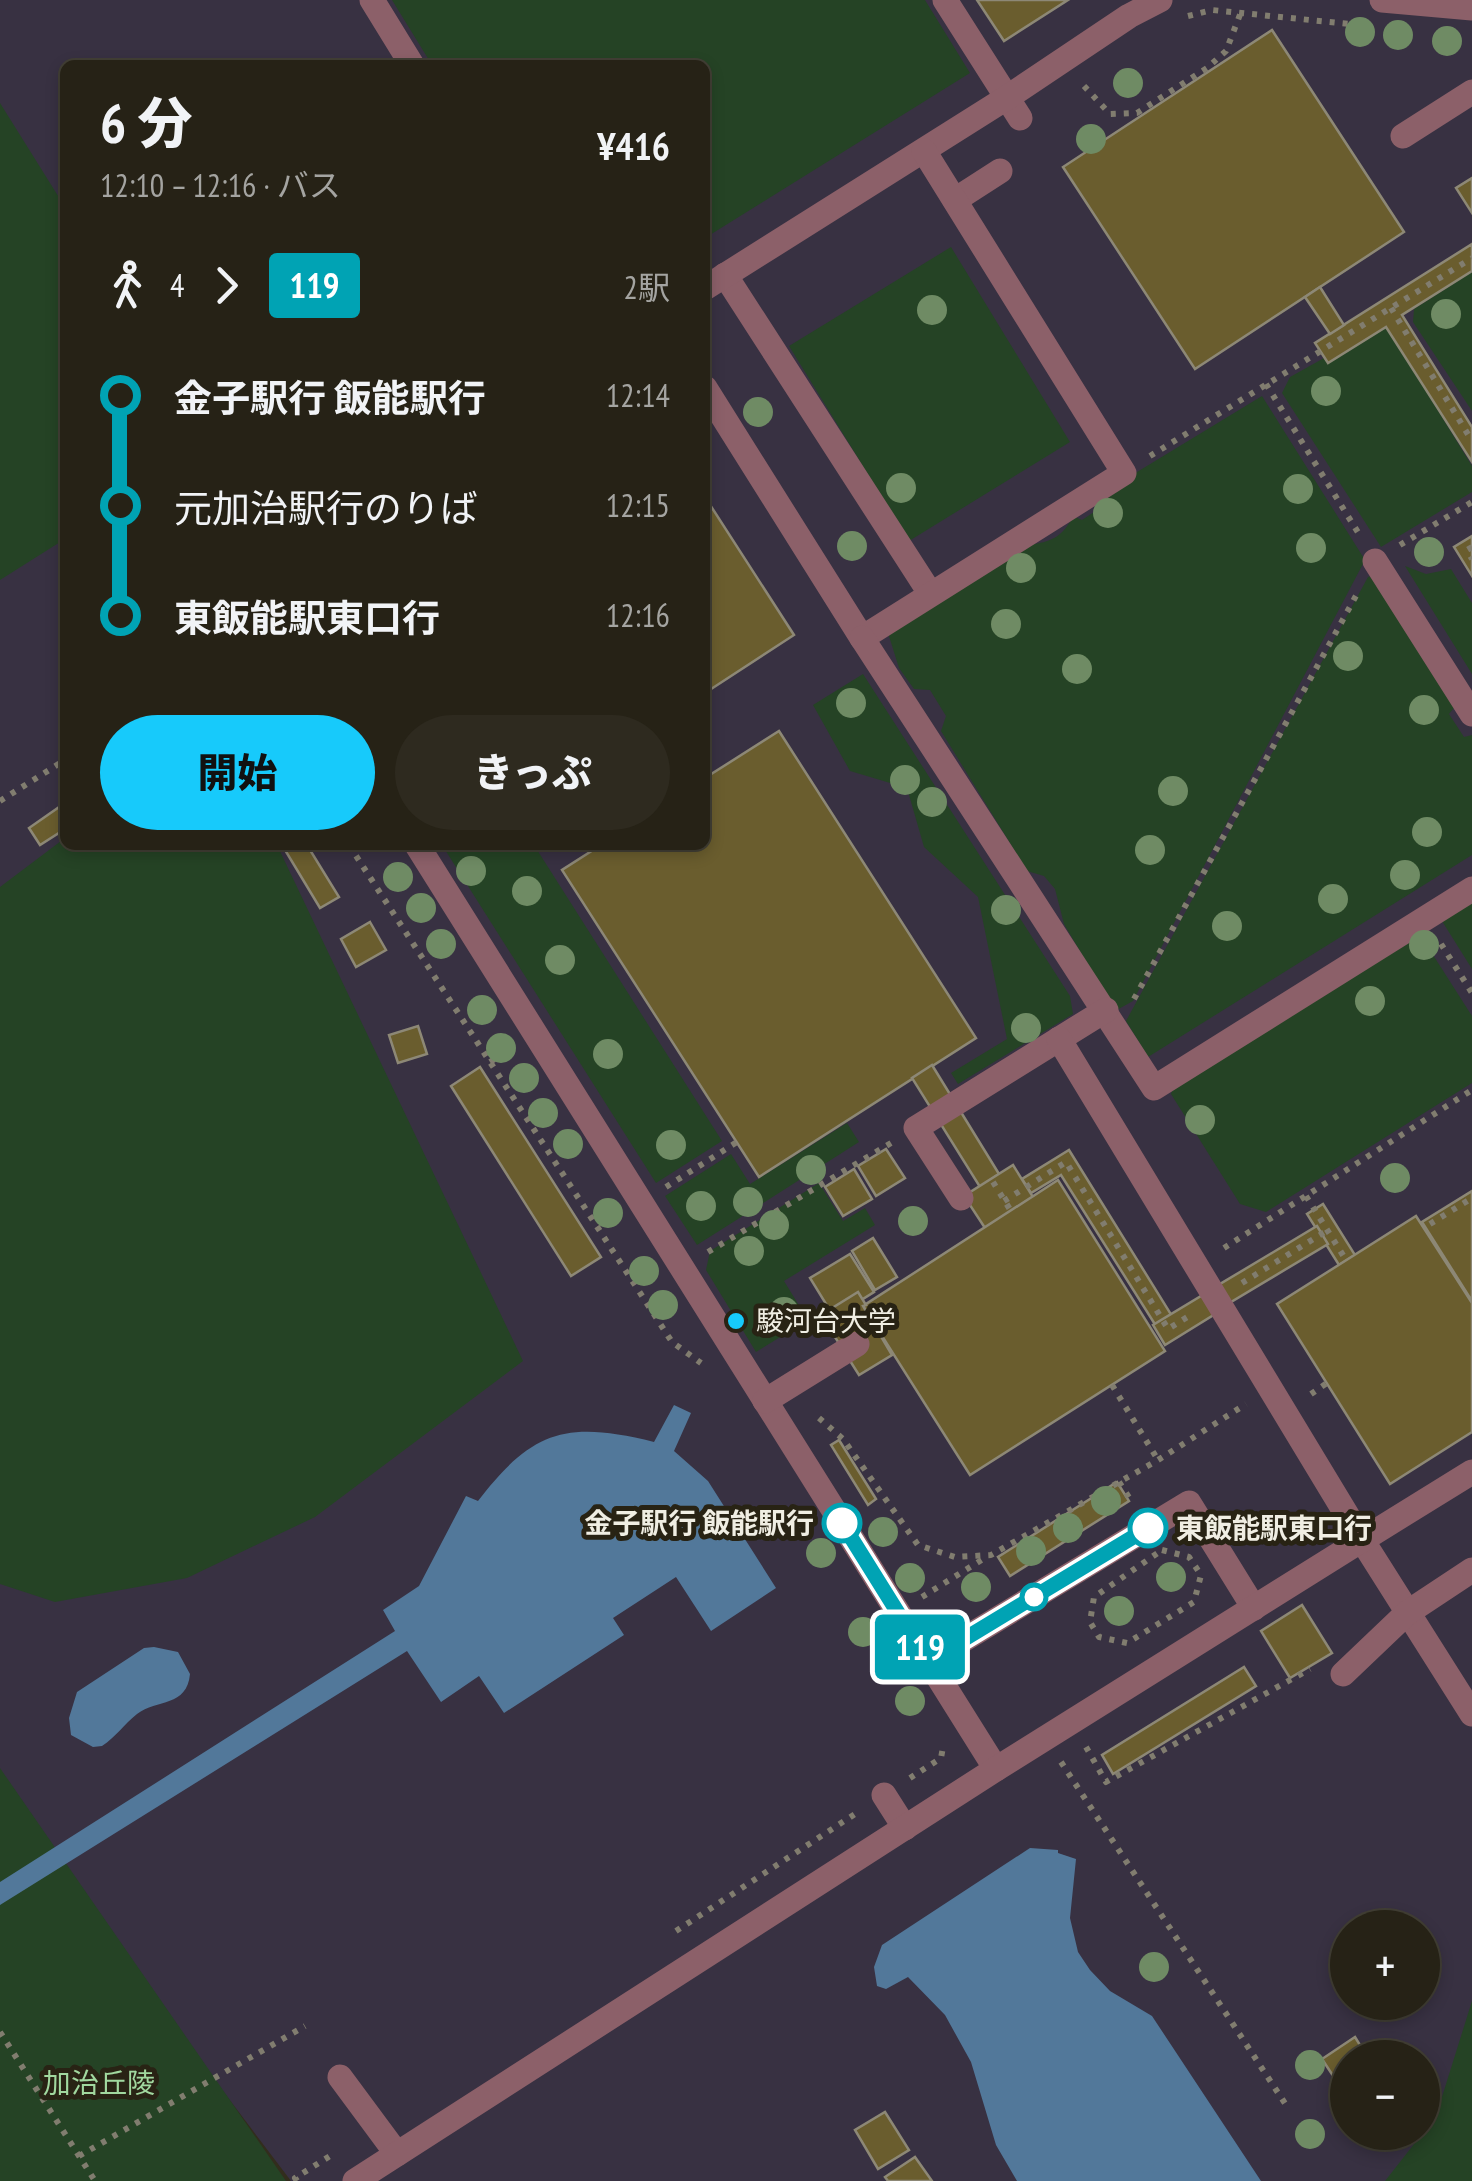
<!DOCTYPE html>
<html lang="ja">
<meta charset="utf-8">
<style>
body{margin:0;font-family:"PT Sans Narrow","Noto Sans JP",sans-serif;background:#2e2a1f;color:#f1f3f6;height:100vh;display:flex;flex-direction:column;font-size:38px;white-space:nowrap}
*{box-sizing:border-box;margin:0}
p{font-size:32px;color:#a4a4a1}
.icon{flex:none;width:55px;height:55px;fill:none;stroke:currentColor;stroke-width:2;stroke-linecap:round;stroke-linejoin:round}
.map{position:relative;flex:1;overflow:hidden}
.panel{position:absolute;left:60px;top:60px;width:650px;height:790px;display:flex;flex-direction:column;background:#262216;border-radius:15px;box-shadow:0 5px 15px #0003,0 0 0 2px #423f35}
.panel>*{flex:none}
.badge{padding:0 20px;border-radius:8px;font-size:35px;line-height:65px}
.controls{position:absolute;left:1330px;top:1910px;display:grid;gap:20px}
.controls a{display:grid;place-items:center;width:110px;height:110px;border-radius:50%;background:#262216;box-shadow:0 5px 15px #0003,0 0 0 2px #423f35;font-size:50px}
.map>.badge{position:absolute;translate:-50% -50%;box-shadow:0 0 0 5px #fff}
.legs{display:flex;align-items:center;gap:15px;height:110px;padding:0 40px;font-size:32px}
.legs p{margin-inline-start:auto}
.overview{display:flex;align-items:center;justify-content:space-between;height:170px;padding:0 40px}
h1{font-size:55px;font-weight:800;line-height:75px}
.primary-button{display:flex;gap:20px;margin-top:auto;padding:20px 40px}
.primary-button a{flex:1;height:115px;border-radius:60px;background:#17cafb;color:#111;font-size:40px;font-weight:800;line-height:115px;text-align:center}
.primary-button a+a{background:#2e2a1f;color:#f1f3f6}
ul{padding:0 40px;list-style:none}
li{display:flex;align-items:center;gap:35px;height:110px;font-size:38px}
li i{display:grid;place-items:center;width:15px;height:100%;margin:0 12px;background:currentColor}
li i::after{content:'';width:25px;height:25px;margin:-12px;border:8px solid;border-radius:50%;background:#262216}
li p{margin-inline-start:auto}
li:first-child i{background:linear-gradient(#0000 50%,currentColor 0)}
li:last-child i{background:linear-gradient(currentColor 50%,#0000 0)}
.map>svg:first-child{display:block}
.education{fill:#383142;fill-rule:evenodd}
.green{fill:#254325}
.water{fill:#52789a}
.building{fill:#6a5d2e;stroke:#8d8876;stroke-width:2.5}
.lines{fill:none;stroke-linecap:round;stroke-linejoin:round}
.path{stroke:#817d6f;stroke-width:6;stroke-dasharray:5 8;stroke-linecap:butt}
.minor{stroke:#8c6069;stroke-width:25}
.tree{fill:#6f8b64}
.line-1-casing{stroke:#fff;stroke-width:22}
.line-1{stroke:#00a3b4;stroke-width:15}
.poi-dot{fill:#17cafb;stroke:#282314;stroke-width:4}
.stop-1-dot{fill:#fff;stroke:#00a3b4;stroke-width:5}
.labels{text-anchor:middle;stroke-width:10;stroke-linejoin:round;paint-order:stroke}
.poi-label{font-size:28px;fill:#f0eee3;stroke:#282314;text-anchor:start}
.stop-label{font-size:28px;font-weight:bold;fill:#f0eee3;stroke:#282314;text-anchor:end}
.park-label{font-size:28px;fill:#a1d89f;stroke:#282314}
</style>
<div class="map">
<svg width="1472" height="2181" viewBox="0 0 1472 2181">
<rect width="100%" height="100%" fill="#322d1d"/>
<path class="education" d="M0,0h1472v2181h-1181l-291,-384zM65,65h640v780h-640zM1348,1928h74v74h-74zM1348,2058h74v74h-74z"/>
<g class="green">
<polygon points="392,0 925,0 970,73 705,238 705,65 432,65"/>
<polygon points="0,103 65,207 65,539 0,580"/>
<polygon points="951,247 1070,442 909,541 789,346"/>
<polygon points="1472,272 1472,411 1413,322 1414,309"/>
<polygon points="1385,324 1472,466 1472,492 1381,547 1282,393 1290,377"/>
<path d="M1262,396l103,164 -232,441 -18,10 -51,-87 -9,-35 -11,-13 -17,-5 -86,-140 5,-15 -16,-26 -16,-1 -15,-21 -11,-35 132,-87c15,-2 33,-3 44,-16 4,-4 6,-10 11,-13l7,3 21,-14 11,-20z"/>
<polygon points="1405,566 1426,574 1451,569 1472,603 1472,674"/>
<polygon points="1379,574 1458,703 1449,714 1464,737 1472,735 1472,855 1148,1057 1126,1021 1368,577"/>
<polygon points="863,674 1070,996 1073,1014 958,1084 951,1073 1007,1039 978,897 924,847 907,788 850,771 813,705"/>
<polygon points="65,838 65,845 277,845 523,1361 315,1517 187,1578 55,1602 0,1584 0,887"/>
<polygon points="442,845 534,845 722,1141 656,1183"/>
<polygon points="1472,902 1472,969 1442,921"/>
<polygon points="1419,933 1472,1016 1472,1083 1266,1212 1240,1204 1171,1094 1175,1082"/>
<polygon points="847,1123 859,1142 697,1245 665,1196 731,1154 750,1184"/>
<polygon points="819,1183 843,1221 865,1208 875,1225 784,1281 808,1320 756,1352 706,1270 710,1251"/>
<polygon points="0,1768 286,2181 0,2181"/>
<polygon points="1472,2001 1472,2181 1385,2181 1436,2116"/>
</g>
<g class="water">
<path d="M674,1405l17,8 -17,38 34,30 68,107 -65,43 -35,-54 -63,41 11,17 -120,78 -25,-37 -38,26 -34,-51 -407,254v-23l395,-251 -12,-21 36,-24 47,-90 12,5c55,-72 90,-80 176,-59z"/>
<path d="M154,1647l24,5 12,22c-3,33 -33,25 -53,40 -13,10 -21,23 -35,32l-9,1 -22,-12 -2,-17 8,-26 67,-44z"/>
<polygon points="1030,1848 1058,1850 1058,1853 1076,1859 1070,1918 1078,1952 1090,1970 1110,1991 1152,2016 1261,2181 1017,2181 996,2145 971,2062 945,2015 908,1977 886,1989 877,1986 874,1967 882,1945"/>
</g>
<g class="building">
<polygon points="977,0 1068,0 1004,41"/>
<polygon points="1272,30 1404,232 1195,369 1063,167"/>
<polygon points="1472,178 1472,213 1456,188"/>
<polygon points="1472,244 1472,271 1402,315 1472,427 1472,462 1386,327 1328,363 1315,343"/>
<polygon points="1320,287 1344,325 1330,334 1305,297"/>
<polygon points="705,497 794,635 705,693"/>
<polygon points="1472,536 1472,576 1454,547"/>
<polygon points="779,731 976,1038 759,1177 562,870 601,845 705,845 705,778"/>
<polygon points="65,803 65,829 40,845 29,828"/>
<polygon points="282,845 307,845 339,897 320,908"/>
<polygon points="370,922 386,950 356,967 341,939"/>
<polygon points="418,1026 427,1054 398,1063 389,1035"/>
<polygon points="932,1065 999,1174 980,1187 912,1078"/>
<polygon points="480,1067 601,1257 571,1276 451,1086"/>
<polygon points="886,1149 905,1178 876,1196 858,1166"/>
<polygon points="1069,1150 1172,1316 1156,1326 1061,1175 1031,1193 1022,1179"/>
<polygon points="1013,1165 1033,1197 985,1228 964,1196"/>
<polygon points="854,1169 872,1199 843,1216 825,1187"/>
<polygon points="1058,1180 1165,1351 970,1475 863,1306"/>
<polygon points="1472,1191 1472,1301 1422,1222"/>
<polygon points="1323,1204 1355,1255 1339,1265 1307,1214"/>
<polygon points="1416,1216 1472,1303 1472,1432 1390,1484 1277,1304"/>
<polygon points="1317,1226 1328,1244 1226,1305 1215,1287"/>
<polygon points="873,1238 897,1277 875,1290 852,1251"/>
<polygon points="850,1254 874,1292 834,1317 810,1278"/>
<polygon points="1216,1287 1228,1306 1165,1345 1153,1325"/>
<polygon points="858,1292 866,1305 863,1306 892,1355 859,1375 821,1315"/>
<polygon points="839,1440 876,1499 868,1505 831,1445"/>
<polygon points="1117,1482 1129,1501 1010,1576 998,1557"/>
<polygon points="1302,1605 1332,1653 1290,1678 1261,1631"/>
<polygon points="1244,1667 1256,1686 1113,1774 1102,1755"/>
<polygon points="1355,2037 1368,2058 1348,2058 1347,2097 1322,2059"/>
<polygon points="885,2112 909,2150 878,2169 855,2130"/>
<polygon points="915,2157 932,2181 888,2181 885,2177"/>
</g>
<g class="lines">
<g class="path">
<polyline points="1188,16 1212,10 1359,25"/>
<polyline points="1084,86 1110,114 1137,113 1207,68 1226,51 1241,12"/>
<polyline points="1391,308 1472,441"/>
<polyline points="1266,384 1359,534"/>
<polyline points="1150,456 1472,258"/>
<polyline points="1400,545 1472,502"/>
<polyline points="1472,547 1467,550 1472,559"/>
<polyline points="0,801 65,760"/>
<polyline points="349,845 672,1342 701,1363"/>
<polyline points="1441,944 1472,993"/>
<polyline points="1134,999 1357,594"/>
<polyline points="490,1062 510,1049"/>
<polyline points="993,1182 1011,1211"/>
<polyline points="666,1187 737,1142"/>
<polyline points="1306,1196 1346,1260"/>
<polyline points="1004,1201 1066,1162 1168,1329 1189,1316"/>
<polyline points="1430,1224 1472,1198"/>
<polyline points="1224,1248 1472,1090"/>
<polyline points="708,1252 891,1143"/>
<polyline points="1242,1283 1328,1230"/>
<polyline points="1112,1385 1158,1460"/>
<polyline points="1311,1394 1327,1383"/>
<polyline points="819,1418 843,1439 918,1545 955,1557 991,1555 1158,1460 1246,1404"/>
<polyline points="1119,1482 1132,1502"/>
<polygon points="1162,1550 1189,1557 1201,1575 1194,1602 1127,1643 1099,1637 1090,1622 1094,1597"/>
<polyline points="922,1597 988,1556"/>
<polyline points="1086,1747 1106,1782 1310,1669"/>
<polyline points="1061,1762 1288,2108"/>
<polyline points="910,1778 941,1758 943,1747"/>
<polyline points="676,1931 858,1812"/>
<polyline points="0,2032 95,2181"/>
<polyline points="79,2156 305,2026"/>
<polyline points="297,2181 295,2178 330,2156"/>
</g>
<g class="minor">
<polyline points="372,0 412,65"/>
<polyline points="945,0 1020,118"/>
<polyline points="1382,0 1472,8"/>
<polyline points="1403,136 1472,92"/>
<polyline points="955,200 1000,171"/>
<polyline points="725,275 930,593"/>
<polyline points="705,288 1008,97 1129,16 1160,0"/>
<polyline points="705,388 862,638 1124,473 924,151"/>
<polyline points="1375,561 1472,714"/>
<polyline points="862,638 1154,1088 1472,889"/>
<polyline points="417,845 996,1769"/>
<polyline points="961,1198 916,1128 1106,1010"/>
<polyline points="765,1401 857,1344"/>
<polyline points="1472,1472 1362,1540 1472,1714"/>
<polyline points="928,1661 1189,1503 1254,1608"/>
<polyline points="1343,1674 1407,1613 1472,1570"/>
<polyline points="884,1795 905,1828"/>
<polyline points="340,2077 397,2154"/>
<polyline points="355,2181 996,1769 1362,1540 1059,1039"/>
</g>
</g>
<g class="tree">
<circle cx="1360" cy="32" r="15"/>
<circle cx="1398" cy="35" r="15"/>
<circle cx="1447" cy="41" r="15"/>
<circle cx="1128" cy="83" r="15"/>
<circle cx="1091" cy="139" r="15"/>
<circle cx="932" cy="310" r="15"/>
<circle cx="1446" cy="314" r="15"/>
<circle cx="1326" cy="391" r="15"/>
<circle cx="758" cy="412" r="15"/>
<circle cx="901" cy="488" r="15"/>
<circle cx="1298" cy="489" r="15"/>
<circle cx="1108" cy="513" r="15"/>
<circle cx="852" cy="546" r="15"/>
<circle cx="1311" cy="548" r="15"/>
<circle cx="1429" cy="552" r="15"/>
<circle cx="1021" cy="568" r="15"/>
<circle cx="1006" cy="624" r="15"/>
<circle cx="1348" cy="656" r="15"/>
<circle cx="1077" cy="669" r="15"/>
<circle cx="851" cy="703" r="15"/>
<circle cx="1424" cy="710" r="15"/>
<circle cx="905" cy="780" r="15"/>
<circle cx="1173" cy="791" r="15"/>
<circle cx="932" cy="802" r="15"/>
<circle cx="1427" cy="832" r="15"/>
<circle cx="1150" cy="850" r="15"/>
<circle cx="471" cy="871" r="15"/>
<circle cx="1405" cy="875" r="15"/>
<circle cx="398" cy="877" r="15"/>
<circle cx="527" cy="891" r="15"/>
<circle cx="1333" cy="899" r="15"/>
<circle cx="421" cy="908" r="15"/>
<circle cx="1006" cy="910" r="15"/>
<circle cx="1227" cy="926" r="15"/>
<circle cx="441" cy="944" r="15"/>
<circle cx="1424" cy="945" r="15"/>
<circle cx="560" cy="960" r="15"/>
<circle cx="1370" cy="1001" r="15"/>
<circle cx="482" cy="1010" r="15"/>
<circle cx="1026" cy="1028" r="15"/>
<circle cx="501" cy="1048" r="15"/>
<circle cx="608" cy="1054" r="15"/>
<circle cx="524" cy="1078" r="15"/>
<circle cx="543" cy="1113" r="15"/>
<circle cx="1200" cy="1120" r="15"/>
<circle cx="568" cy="1144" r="15"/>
<circle cx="671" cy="1145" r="15"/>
<circle cx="811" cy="1170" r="15"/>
<circle cx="1395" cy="1178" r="15"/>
<circle cx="748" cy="1202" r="15"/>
<circle cx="701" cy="1206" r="15"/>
<circle cx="608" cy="1213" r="15"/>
<circle cx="913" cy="1221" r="15"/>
<circle cx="774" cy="1225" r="15"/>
<circle cx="749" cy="1251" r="15"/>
<circle cx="644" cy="1271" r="15"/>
<circle cx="663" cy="1305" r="15"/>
<circle cx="784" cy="1312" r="15"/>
<circle cx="1106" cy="1501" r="15"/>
<circle cx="1068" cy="1528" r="15"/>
<circle cx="883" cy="1532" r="15"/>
<circle cx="1031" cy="1551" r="15"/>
<circle cx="821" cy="1553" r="15"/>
<circle cx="1171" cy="1577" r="15"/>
<circle cx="910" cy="1578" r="15"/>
<circle cx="976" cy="1587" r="15"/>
<circle cx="1119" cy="1611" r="15"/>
<circle cx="863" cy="1632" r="15"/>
<circle cx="910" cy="1701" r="15"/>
<circle cx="1154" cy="1967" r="15"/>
<circle cx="1310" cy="2065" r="15"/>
<circle cx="1310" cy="2134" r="15"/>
</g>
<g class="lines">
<defs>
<polyline id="line-1" points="842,1523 928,1661 1148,1528"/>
</defs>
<use href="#line-1" class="line-1-casing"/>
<use href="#line-1" class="line-1"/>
</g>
<circle class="poi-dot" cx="736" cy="1321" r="10"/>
<g class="stop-1-dot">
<circle cx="842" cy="1523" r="18"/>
<circle cx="1148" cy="1528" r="18"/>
<circle cx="1034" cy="1597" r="12"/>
</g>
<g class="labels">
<g class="poi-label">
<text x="756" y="1331">駿河台大学</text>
</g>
<g class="stop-label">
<text x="814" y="1533">金子駅行 飯能駅行</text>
<text x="1176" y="1538" text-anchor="start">東飯能駅東口行</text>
</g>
<g class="park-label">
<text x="99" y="2093">加治丘陵</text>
</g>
</g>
</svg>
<div class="controls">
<a>+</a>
<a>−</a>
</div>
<b class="badge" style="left:920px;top:1647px;background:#00a3b4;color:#fff">119</b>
<section class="panel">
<div class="overview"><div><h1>6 分</h1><p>12:10 – 12:16 · バス</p></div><b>¥416</b></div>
<div class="legs"><svg class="icon" aria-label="walk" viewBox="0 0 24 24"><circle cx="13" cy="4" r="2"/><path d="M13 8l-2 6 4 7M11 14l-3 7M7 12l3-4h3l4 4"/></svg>4<svg class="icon" aria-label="forward" viewBox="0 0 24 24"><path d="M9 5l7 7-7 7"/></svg><b class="badge" style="background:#00a3b4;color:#fff">119</b><p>2駅</p></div>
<ul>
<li><i style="color:#00a3b4"></i><b>金子駅行 飯能駅行</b><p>12:14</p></li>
<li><i style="color:#00a3b4"></i><span>元加治駅行のりば</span><p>12:15</p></li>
<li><i style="color:#00a3b4"></i><b>東飯能駅東口行</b><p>12:16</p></li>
</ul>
<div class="primary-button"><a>開始</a><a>きっぷ</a></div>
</section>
</div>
